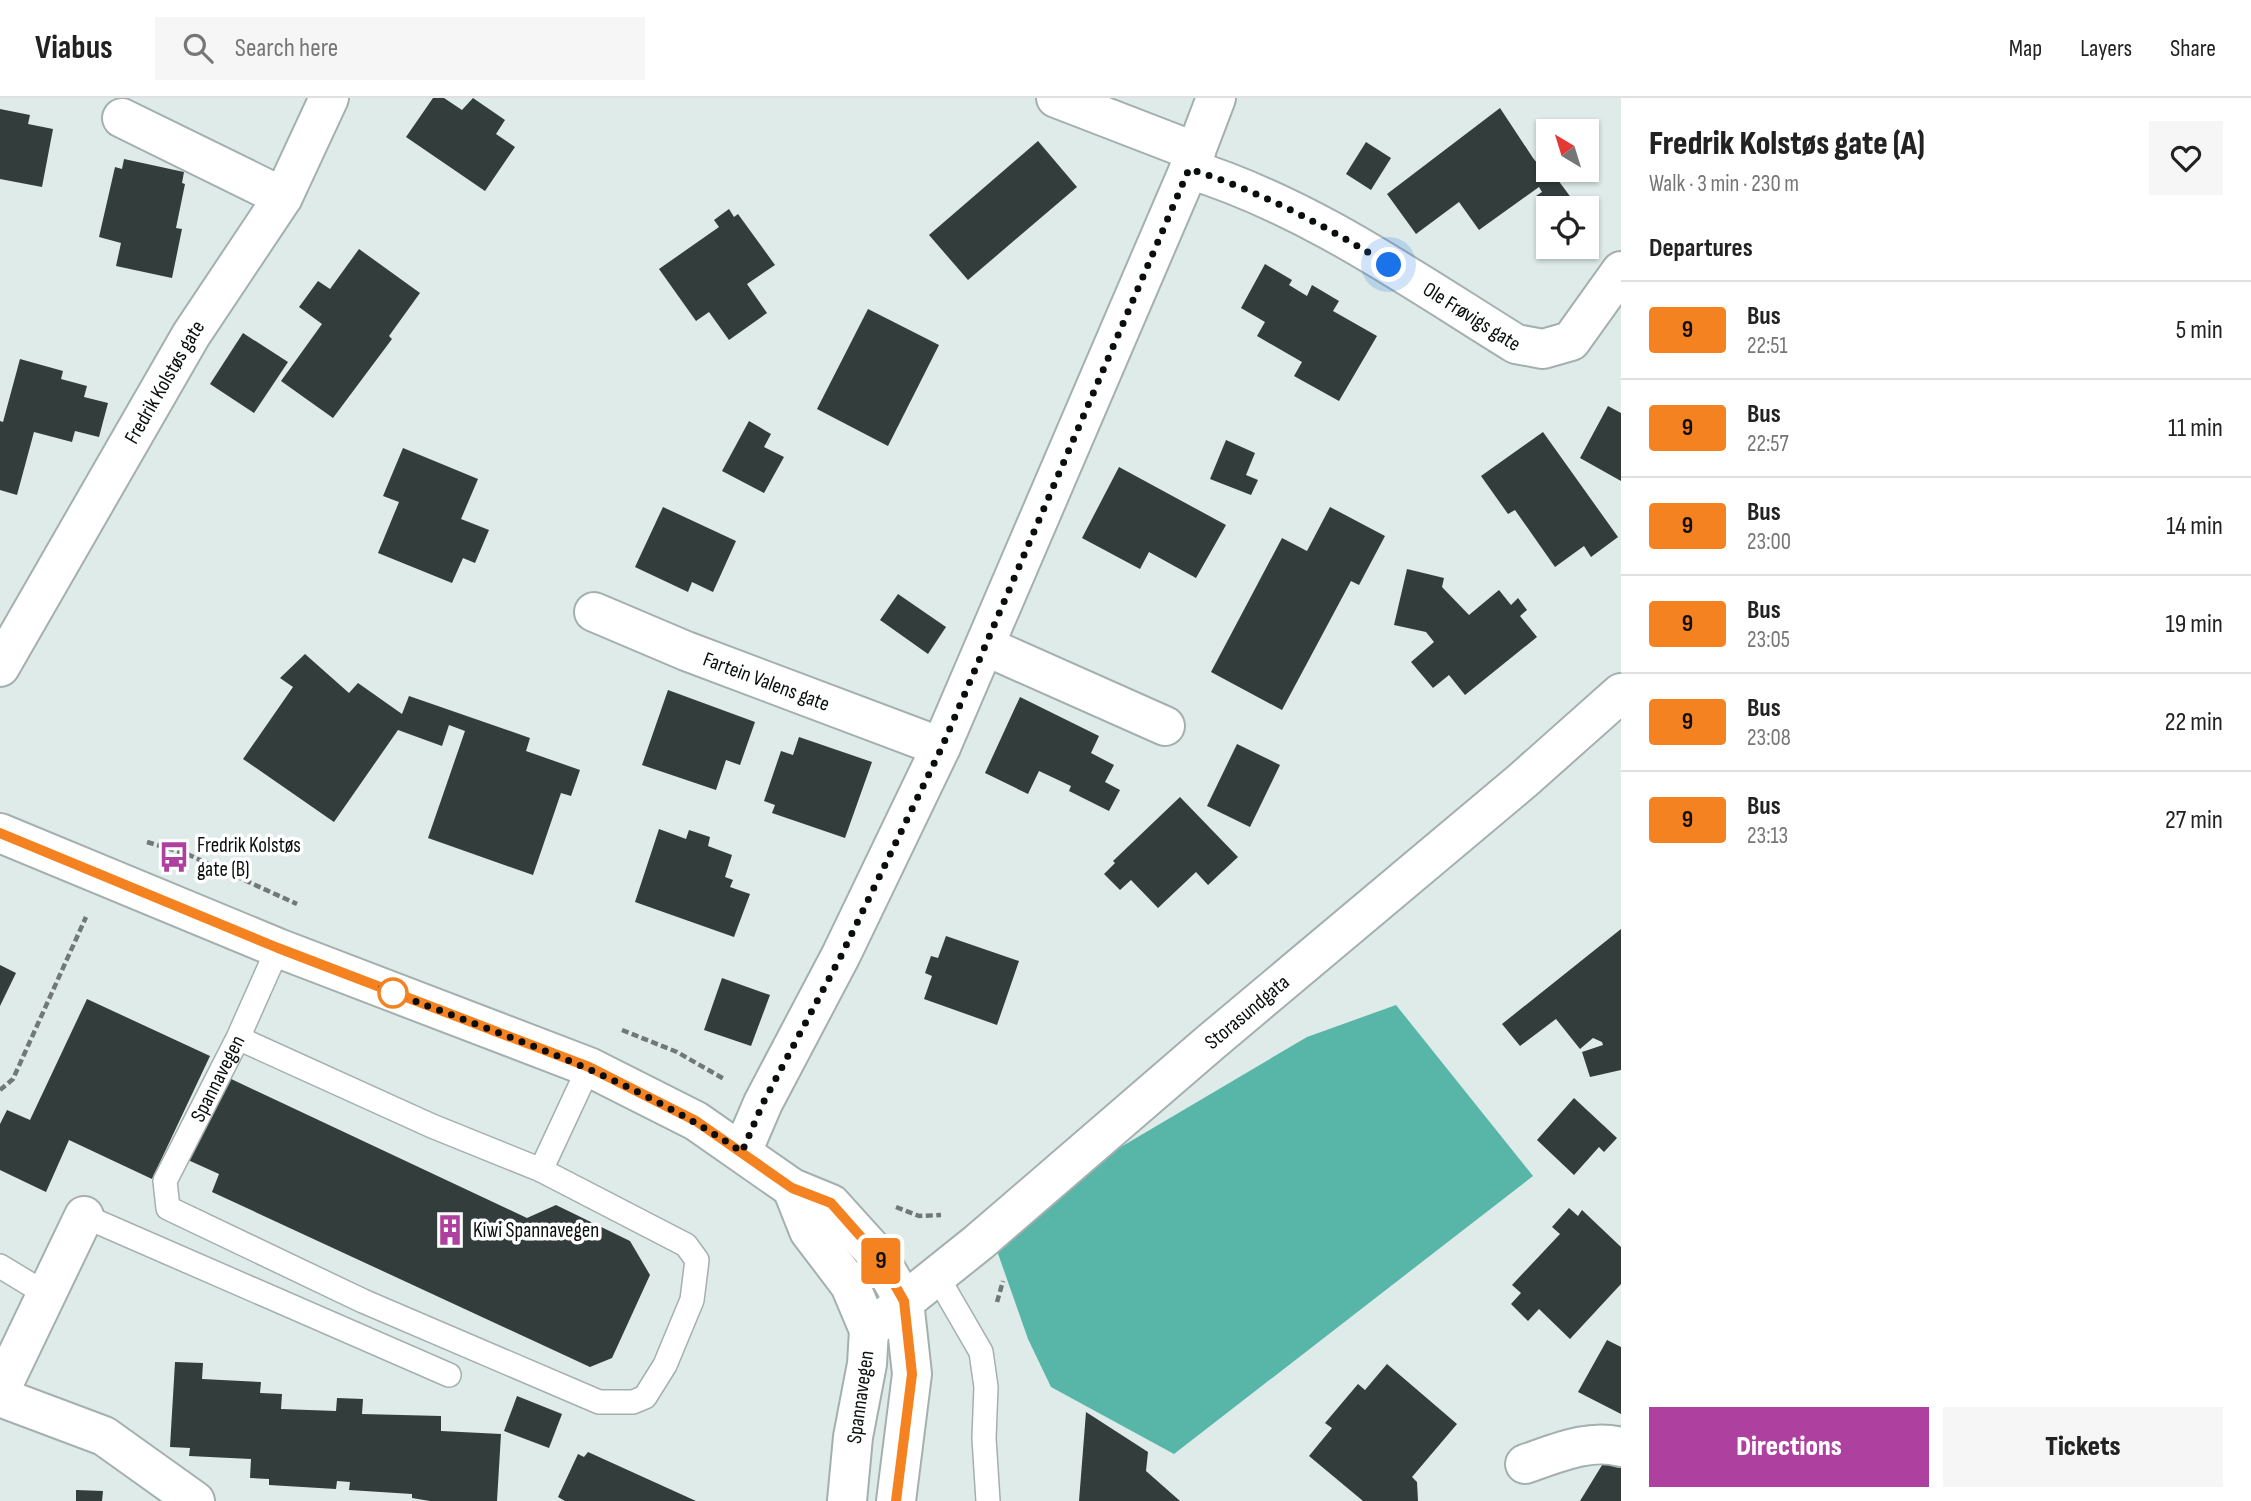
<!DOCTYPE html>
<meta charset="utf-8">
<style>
body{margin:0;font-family:"Sofia Sans Condensed",sans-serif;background:#f6f6f6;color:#222;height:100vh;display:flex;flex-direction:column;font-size:26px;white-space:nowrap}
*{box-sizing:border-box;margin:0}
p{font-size:23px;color:#767676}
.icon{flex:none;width:38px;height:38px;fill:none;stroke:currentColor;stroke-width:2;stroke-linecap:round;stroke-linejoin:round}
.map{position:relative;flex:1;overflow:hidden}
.side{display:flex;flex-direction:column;background:#fff;width:630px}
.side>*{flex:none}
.badge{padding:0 14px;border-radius:5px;font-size:24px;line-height:46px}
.needle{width:46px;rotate:322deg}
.tools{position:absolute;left:1536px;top:21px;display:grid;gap:14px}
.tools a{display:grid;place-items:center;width:63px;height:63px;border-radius:0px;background:#fff;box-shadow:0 2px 5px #0004;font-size:35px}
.you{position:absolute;width:35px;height:35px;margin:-18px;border:5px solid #fff;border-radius:50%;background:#1a73e8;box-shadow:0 0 0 10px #1a73e833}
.map>.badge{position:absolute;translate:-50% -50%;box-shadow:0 0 0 4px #fff}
h2{padding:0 28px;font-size:26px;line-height:63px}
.round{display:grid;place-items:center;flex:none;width:74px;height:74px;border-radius:0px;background:#f6f6f6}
.head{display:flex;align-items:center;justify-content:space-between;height:119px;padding:0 28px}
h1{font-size:33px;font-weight:800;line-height:52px}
.primary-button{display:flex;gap:14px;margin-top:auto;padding:14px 28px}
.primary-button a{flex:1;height:80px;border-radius:0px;background:#ae419f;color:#fff;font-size:28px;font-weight:800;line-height:80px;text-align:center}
.primary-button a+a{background:#f6f6f6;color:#222}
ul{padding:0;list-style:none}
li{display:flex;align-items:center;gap:21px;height:98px;padding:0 28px;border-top:2px solid #e0e0e0}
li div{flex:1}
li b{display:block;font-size:26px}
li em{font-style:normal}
li .badge{min-width:77px;font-weight:700;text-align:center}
header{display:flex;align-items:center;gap:42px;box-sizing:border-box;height:98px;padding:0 35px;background:#fff;border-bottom:2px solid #e0e0e0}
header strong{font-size:33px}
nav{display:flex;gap:38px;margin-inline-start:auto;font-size:24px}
.search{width:490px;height:63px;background:#f6f6f6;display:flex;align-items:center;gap:18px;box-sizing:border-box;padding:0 24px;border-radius:0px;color:#767676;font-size:26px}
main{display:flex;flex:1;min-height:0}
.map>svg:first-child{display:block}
.forest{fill:#58b6a9}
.building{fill:#333d3b}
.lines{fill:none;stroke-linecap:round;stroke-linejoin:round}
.lane-casing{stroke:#a4b0ae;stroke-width:26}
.street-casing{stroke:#a4b0ae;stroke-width:42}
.secondary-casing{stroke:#a4b0ae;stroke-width:42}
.path{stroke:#707977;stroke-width:4.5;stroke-dasharray:7 3.5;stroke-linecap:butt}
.lane{stroke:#fff;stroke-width:23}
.street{stroke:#fff;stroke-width:38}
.secondary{stroke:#fff;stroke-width:38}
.line-casing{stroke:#fff;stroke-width:16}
.line{stroke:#f58220;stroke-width:10}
.walk{stroke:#0a0f0e;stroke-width:7;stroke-dasharray:0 12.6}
.stop-dot{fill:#fff;stroke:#f58220;stroke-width:3.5}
.labels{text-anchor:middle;stroke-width:7;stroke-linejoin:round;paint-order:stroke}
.street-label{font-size:21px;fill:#0a0f0e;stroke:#fff}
.poi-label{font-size:21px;fill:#0a0f0e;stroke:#fff;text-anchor:start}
</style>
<header>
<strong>Viabus</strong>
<div class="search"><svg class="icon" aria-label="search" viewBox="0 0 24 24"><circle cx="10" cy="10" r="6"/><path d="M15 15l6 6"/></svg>Search here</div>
<nav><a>Map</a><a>Layers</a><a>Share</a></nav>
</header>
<main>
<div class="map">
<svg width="1621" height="1403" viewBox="0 0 1621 1403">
<rect width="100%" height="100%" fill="#deebe9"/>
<polygon class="forest" points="1396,907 1533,1078 1174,1356 1051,1289 1028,1241 989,1130 1070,1079 1307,939"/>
<g class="building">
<polygon points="433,0 444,0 462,12 473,0 505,22 496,36 515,49 485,93 406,39"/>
<polygon points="1500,10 1533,60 1548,78 1552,74 1575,105 1568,110 1549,110 1549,115 1536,98 1542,94 1539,89 1479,132 1459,104 1416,136 1387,96"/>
<polygon points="0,11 30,17 28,26 53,31 42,89 0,81"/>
<polygon points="1038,43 1077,89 968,182 929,137"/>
<polygon points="1366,44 1391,60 1371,92 1346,76"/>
<polygon points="124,61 184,74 182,85 185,86 176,130 182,131 172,180 116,168 121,145 99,139 115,69 122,71"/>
<polygon points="729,111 734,119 738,116 775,167 747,186 767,215 729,242 709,214 696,223 659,171 719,129 714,122"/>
<polygon points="359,151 420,195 389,238 392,241 333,320 281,283 322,226 299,209 318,183 330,191"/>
<polygon points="1265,166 1292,182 1289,187 1307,198 1312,187 1339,203 1333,213 1377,238 1339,303 1294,278 1302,264 1257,238 1265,224 1241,210"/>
<polygon points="868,211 939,247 888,348 817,311"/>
<polygon points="243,235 288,264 254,315 210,286"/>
<polygon points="20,261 63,273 61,281 87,288 84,299 108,305 99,339 75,333 72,344 34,334 17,397 0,392 0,323 3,324"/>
<polygon points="1608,308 1621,315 1621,383 1580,360"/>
<polygon points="749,323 771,336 764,349 784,359 764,395 722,373"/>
<polygon points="1543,334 1618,439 1591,459 1584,448 1555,469 1515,412 1508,416 1481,378"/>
<polygon points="1226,342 1255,355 1246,377 1258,382 1251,397 1210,381"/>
<polygon points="403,350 478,381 461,421 489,432 475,465 463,460 452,485 378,455 399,404 383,398"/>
<polygon points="1119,369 1226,427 1196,480 1149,454 1140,471 1082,440"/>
<polygon points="663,409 736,443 713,494 692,484 688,494 635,469"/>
<polygon points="1330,409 1385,438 1359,487 1351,483 1282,612 1211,574 1282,440 1307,453"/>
<polygon points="1407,471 1444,480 1442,489 1469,517 1499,492 1511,507 1518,500 1527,512 1520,518 1537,539 1465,597 1449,577 1433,590 1411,564 1434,544 1426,534 1394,527"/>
<polygon points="898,496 946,529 928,556 880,522"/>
<polygon points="305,556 349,595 358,585 402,616 409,598 530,640 526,653 580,672 571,698 561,695 533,777 428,740 465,633 449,627 442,648 398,632 334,724 243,661 293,589 280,580"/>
<polygon points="668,592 755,624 740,667 726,662 716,692 642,667"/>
<polygon points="1020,599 1099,638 1091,655 1114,667 1105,684 1120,692 1109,713 1069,693 1071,688 1039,673 1028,696 985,675"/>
<polygon points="799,639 872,664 845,740 772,715 775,707 764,703 781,653 793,657"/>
<polygon points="1237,646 1280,667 1250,729 1207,708"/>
<polygon points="1180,699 1238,759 1208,787 1196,774 1158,810 1131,782 1120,792 1104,776 1115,765 1113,763"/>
<polygon points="659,731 686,741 689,732 710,739 708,748 732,757 725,779 733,782 730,789 750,796 734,839 635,804"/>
<polygon points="1621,831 1621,972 1590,979 1582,954 1603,947 1602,944 1593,940 1580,951 1556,921 1520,948 1502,926"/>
<polygon points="946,838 1019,863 997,927 924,901 932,878 925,875 931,858 938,860"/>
<polygon points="0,867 16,875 0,908"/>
<polygon points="722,880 770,897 751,948 704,932"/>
<polygon points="87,901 210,958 152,1081 69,1042 46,1094 0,1072 0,1026 7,1012 30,1022"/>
<polygon points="227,979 527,1120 556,1107 630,1143 650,1177 612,1260 590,1269 212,1094 219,1076 188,1062"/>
<polygon points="1574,1000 1617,1040 1604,1054 1599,1049 1574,1077 1537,1042"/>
<polygon points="1569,1110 1578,1118 1582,1112 1621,1149 1621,1186 1570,1241 1539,1211 1528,1223 1511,1206 1521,1195 1512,1187 1560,1136 1552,1129"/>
<polygon points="1607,1242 1621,1249 1621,1316 1578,1294"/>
<polygon points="175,1264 203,1265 202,1281 261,1284 260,1295 282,1296 281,1311 336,1313 337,1300 363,1301 362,1316 441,1318 441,1333 501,1336 497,1403 430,1403 412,1400 412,1396 349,1392 350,1384 337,1383 336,1391 269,1387 269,1381 250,1380 251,1361 189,1358 190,1350 170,1349"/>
<polygon points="1387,1266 1457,1326 1412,1379 1417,1384 1418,1403 1363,1403 1309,1358 1332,1330 1325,1325 1358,1286 1365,1292"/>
<polygon points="517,1298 562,1316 549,1350 504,1333"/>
<polygon points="1086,1314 1148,1354 1146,1373 1180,1403 1079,1403"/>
<polygon points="588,1354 696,1403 565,1403 558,1399 578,1356 584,1359"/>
<polygon points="1607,1359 1621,1367 1621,1403 1580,1403"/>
<polygon points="76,1392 103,1393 102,1403 76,1403"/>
</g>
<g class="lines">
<defs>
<g id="lane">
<path id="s1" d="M238,940l194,88 109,44 145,75 11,15 -5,40 -27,65 -20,32 -12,5h-34l-236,-101 -195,-93 -3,-27 73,-143 40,-90"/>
<polyline points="541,1072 589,969"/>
<polyline points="84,1118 449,1277"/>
<polyline points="0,1168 46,1196"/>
<polyline points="937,1178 981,1254 986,1289 984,1340 988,1403"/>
</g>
<g id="street">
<polyline points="1056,0 1196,54"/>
<polyline points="122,20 283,99"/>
<path id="s2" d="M1189,71c119,37 222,110 327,175l27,5 28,-8 50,-70"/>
<path id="s3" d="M594,514l92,39 255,96"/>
<polyline points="985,548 1165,628"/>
<path id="s4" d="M0,569l191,-332 92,-138 46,-99"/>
<polyline points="742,1054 763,1005 841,857 941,649 1189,71 1216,0"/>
<polyline points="0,1293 84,1118"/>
<polyline points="0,1299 104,1338 195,1403"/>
<path d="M1525,1366c30,-10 65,-26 96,-17"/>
</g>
<g id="secondary">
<polyline points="0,735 278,850 589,969 696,1023 792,1090 831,1106 878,1158 904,1203 912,1276 896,1403"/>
<polyline points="792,1090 809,1133 850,1187 869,1232 867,1266 853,1339 847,1403"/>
<path id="s5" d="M869,1232l110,-88 232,-200 311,-261 99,-88"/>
</g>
</defs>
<use href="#lane" class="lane-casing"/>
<use href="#street" class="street-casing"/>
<use href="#secondary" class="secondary-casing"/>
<g class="path">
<polyline points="147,744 187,756 297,806"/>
<polyline points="622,932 677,954 724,981"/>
<polyline points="0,992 13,981 86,819"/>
<polyline points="896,1109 919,1118 941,1117"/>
<polyline points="997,1204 1003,1183"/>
</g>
<use href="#lane" class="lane"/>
<use href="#street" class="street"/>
<use href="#secondary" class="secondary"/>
</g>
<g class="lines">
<defs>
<polyline id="line" points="0,735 278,850 589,969 696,1023 792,1090 831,1105 878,1158 904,1203 912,1276 896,1403"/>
</defs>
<use href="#line" class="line-casing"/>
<use href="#line" class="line"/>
<path class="walk" d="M393,895l-12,-5c128,50 245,86 361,164l21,-49 78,-147 101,-209 247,-578c71,22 137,57 200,96"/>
</g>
<defs>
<symbol id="bus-bare" viewBox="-9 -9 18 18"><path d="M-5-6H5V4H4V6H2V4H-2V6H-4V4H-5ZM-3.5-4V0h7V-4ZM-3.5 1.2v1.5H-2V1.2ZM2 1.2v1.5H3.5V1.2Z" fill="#ae419f" stroke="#fff" stroke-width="2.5" paint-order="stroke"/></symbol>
<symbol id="building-bare" viewBox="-9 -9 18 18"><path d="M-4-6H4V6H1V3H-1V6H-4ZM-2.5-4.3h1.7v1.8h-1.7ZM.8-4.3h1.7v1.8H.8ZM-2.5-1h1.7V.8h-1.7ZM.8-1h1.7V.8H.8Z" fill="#ae419f" stroke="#fff" stroke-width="2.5" paint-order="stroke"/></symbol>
</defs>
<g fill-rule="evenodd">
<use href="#bus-bare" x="152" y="737" width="44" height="44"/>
<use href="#building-bare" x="428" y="1110" width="44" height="44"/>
</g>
<circle class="stop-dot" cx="393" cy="895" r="14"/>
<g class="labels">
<g class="street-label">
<text dy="7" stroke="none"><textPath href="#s2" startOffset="320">Ole Frøvigs gate</textPath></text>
<text dy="7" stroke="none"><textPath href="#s4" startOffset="329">Fredrik Kolstøs gate</textPath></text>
<text dy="7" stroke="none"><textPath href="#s3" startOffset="186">Fartein Valens gate</textPath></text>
<text dy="7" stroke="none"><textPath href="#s5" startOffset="494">Storasundgata</textPath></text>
<text dy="7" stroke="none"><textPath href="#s1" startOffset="1323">Spannavegen</textPath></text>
<text transform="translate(860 1299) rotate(-82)" y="7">Spannavegen</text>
</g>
<g class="poi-label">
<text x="197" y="754">Fredrik Kolstøs<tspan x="197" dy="24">gate (B)</tspan></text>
<text x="473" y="1139">Kiwi Spannavegen</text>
</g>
</g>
</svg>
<div class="tools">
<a><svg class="needle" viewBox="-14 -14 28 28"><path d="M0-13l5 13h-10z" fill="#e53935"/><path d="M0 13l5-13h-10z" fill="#767676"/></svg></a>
<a><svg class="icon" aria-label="locate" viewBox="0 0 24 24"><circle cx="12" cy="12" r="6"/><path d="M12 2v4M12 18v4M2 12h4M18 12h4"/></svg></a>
</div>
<div class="you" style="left:1389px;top:167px"></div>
<b class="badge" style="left:881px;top:1163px;background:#f58220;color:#111">9</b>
</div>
<section class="side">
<div class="head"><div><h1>Fredrik Kolstøs gate (A)</h1><p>Walk · 3 min · 230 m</p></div><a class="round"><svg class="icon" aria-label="heart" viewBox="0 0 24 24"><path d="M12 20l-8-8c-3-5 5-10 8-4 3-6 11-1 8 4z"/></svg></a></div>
<h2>Departures</h2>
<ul>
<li><span class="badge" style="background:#f58220;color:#111">9</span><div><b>Bus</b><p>22:51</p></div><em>5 min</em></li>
<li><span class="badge" style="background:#f58220;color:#111">9</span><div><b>Bus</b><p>22:57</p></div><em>11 min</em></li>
<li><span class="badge" style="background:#f58220;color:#111">9</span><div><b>Bus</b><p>23:00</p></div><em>14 min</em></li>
<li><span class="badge" style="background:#f58220;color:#111">9</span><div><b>Bus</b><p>23:05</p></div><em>19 min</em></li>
<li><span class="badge" style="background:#f58220;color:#111">9</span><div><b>Bus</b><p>23:08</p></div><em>22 min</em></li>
<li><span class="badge" style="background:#f58220;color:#111">9</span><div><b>Bus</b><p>23:13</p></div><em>27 min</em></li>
</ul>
<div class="primary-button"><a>Directions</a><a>Tickets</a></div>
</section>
</main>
